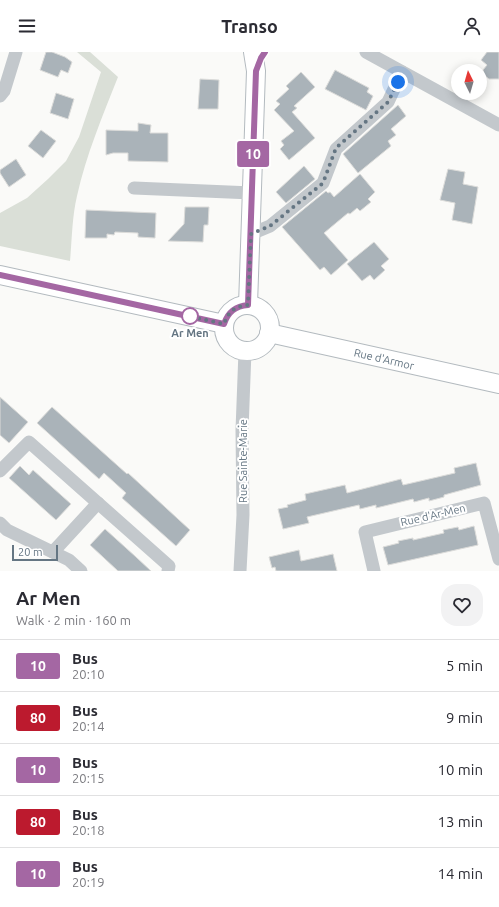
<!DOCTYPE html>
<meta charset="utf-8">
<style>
body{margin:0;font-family:Ubuntu,sans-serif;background:#f2f2f3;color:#2b2b33;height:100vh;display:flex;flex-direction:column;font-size:15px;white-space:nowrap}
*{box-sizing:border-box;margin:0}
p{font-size:13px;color:#7c7c81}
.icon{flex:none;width:22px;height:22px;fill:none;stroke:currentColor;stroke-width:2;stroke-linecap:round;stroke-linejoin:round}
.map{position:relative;height:519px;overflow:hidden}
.side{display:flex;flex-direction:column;background:#fff;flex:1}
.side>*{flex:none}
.badge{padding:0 8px;border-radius:3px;font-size:14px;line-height:26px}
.needle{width:26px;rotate:355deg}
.buttons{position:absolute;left:451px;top:12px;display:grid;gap:8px}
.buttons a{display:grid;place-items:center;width:36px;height:36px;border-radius:50%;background:#fff;box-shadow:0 2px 10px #0003;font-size:20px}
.scale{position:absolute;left:12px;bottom:10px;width:46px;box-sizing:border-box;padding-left:4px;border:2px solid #657683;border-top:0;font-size:11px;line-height:14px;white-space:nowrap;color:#657683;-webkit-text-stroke:3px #fff;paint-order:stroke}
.you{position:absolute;width:20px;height:20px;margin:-10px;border:3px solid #fff;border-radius:50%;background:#1a73e8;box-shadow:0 0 0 6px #1a73e833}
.map>.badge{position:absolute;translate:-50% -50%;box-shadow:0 0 0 2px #fff}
.round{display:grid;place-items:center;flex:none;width:42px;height:42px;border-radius:16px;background:#f2f2f3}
.overview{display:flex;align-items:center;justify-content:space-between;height:68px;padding:0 16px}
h1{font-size:19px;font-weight:700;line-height:30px}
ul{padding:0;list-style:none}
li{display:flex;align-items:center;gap:12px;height:52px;padding:0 16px;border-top:1px solid #e1e1e2}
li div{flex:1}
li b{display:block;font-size:15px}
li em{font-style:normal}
li .badge{min-width:44px;font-weight:700;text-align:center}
header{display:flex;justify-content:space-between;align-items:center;height:52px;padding:0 16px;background:#fff;font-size:18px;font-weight:700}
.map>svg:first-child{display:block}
.green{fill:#dadfd7}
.building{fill:#aab3b9;stroke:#dcdcda}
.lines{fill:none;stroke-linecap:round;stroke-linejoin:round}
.secondary-casing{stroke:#b3babf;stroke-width:20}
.street{stroke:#c3c8cc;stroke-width:13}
.secondary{stroke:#fff;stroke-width:18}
.line-casing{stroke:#fff;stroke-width:9}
.line{stroke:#a467a3;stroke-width:6}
.walk{stroke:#657683;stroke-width:4;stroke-dasharray:0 7.2}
.stop-dot{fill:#fff;stroke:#a467a3;stroke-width:2}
.labels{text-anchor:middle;stroke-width:4;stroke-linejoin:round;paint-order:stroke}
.stop-label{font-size:11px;font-weight:bold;fill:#657683;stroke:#fff}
.street-label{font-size:11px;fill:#657683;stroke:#fff}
</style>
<header><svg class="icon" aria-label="menu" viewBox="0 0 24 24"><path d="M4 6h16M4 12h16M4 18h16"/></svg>Transo<svg class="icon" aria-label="person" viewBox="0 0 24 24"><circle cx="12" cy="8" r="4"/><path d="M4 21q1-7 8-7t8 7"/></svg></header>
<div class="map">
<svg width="499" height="519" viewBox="0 0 499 519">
<rect width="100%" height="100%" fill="#fafaf8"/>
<path class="green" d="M77,0h13l28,25c-15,38 -32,78 -41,119 -5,21 -5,43 -7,65l-70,-15v-33l27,-15 21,-19 18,-18 13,-24 22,-65z"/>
<g class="building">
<polygon points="46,0 52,0 65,5 72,10 68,21 61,18 58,25 40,18"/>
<polygon points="487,0 499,0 499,27 489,27 484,23 483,18 487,13 481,8"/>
<polygon points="335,18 369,36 367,40 373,44 366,58 325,37"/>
<polygon points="301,20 315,35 294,54 297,56 292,60 315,86 289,108 280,97 284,93 281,89 294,79 274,58 280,52 276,49 289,37 286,34"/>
<polygon points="200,27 219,28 218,57 198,57"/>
<polygon points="56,41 74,47 68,67 50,61"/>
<polygon points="398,53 406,64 391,77 396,83 388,89 391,94 358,121 343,102"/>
<polygon points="138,71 151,73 150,81 168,81 168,110 128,109 128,101 113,101 106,103 106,78 138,79"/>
<polygon points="41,78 56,89 43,106 28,94"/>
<polygon points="16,107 26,123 9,135 0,121 0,118"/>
<polygon points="304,114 315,127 286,151 276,140"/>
<polygon points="448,117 465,120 463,132 478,135 472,172 452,168 455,151 440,148"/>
<polygon points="360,122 375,140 368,147 371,150 360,159 357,156 350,162 348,161 324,181 348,208 331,223 324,215 320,218 282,175 326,139 328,141 330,140 334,145"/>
<polygon points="185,155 209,155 208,173 204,173 203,190 168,189 184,172"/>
<polygon points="86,158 156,161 155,186 138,185 138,181 115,180 114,183 107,182 107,186 85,186"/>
<polygon points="374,190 389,207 381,214 385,218 374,228 370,223 362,229 347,212"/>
<polygon points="0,345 28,370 9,391 0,383"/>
<polygon points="52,355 127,422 128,421 190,478 176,494 122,446 126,441 104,421 99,427 37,371"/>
<polygon points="476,411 481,433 444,443 444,445 429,449 429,446 414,450 413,447 376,456 376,453 360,457 359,453 307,465 309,471 283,477 278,457 288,455 287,453 306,448 305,442 345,433 347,441 401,427 403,433 455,421 454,416"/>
<polygon points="20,414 29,423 33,418 71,452 56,468 9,426"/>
<polygon points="474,474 478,493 388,513 383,495 399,491 398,489 413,486 413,488 444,481 443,478 458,475 459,478"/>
<polygon points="105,477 136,505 151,519 118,519 90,493"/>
<polygon points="299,498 301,509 333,502 337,519 276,519 275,515 272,516 269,505"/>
</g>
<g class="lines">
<defs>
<g id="secondary">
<polyline points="0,223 224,272"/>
<polyline points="248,253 256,19 253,0"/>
<circle cx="247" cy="276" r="23"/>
<polyline points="269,281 499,332"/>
</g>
</defs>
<use href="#secondary" class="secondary-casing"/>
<g class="street">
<polyline points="366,0 499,73"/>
<polyline points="0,44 4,39 16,0"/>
<polyline points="134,136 252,141"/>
<polyline points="251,182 270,174 323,131 336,97 388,50 402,20"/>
<polyline points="0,419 29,390 169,514 168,519"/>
<polyline points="0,471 7,478 69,508 81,519"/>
<polyline points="53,500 98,451"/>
<polyline points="240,519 243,463 242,378 245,299"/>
<polyline points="374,519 365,480 484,451 499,507"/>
</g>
<use href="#secondary" class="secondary"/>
</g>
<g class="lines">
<defs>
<path id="line" d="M0,223l224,49c4,-12 11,-18 24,-19l8,-234 5,-13 4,-6"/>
</defs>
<use href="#line" class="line-casing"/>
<use href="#line" class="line"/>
<path class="walk" d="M190,264l-6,-1 40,9c4,-12 11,-18 24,-19l3,-71 19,-8 53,-43 13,-35 52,-46 10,-20"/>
</g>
<circle class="stop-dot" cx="190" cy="264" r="8"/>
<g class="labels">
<g class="stop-label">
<text x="190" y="285">Ar Men</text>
</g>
<g class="street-label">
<text transform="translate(384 307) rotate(13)" y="4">Rue d'Armor</text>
<text transform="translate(243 409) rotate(-90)" y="4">Rue Sainte-Marie</text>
<text transform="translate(433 463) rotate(-13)" y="4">Rue d'Ar-Men</text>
</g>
</g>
</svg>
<div class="buttons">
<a><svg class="needle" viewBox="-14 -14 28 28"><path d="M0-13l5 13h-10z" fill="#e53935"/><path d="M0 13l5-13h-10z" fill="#7c7c81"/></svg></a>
</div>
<div class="scale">20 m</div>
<div class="you" style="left:398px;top:30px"></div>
<b class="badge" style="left:253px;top:102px;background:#a467a3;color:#fff">10</b>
</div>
<section class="side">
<div class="overview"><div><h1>Ar Men</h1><p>Walk · 2 min · 160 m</p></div><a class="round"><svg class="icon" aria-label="heart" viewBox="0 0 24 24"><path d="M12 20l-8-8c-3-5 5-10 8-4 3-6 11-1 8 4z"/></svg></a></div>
<ul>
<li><span class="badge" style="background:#a467a3;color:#fff">10</span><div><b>Bus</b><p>20:10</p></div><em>5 min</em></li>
<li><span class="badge" style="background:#bc1a2e;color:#fff">80</span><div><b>Bus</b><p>20:14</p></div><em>9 min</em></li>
<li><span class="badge" style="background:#a467a3;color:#fff">10</span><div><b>Bus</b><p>20:15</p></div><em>10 min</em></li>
<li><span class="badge" style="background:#bc1a2e;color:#fff">80</span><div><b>Bus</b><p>20:18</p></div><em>13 min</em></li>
<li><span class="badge" style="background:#a467a3;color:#fff">10</span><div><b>Bus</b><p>20:19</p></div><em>14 min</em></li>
</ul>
</section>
